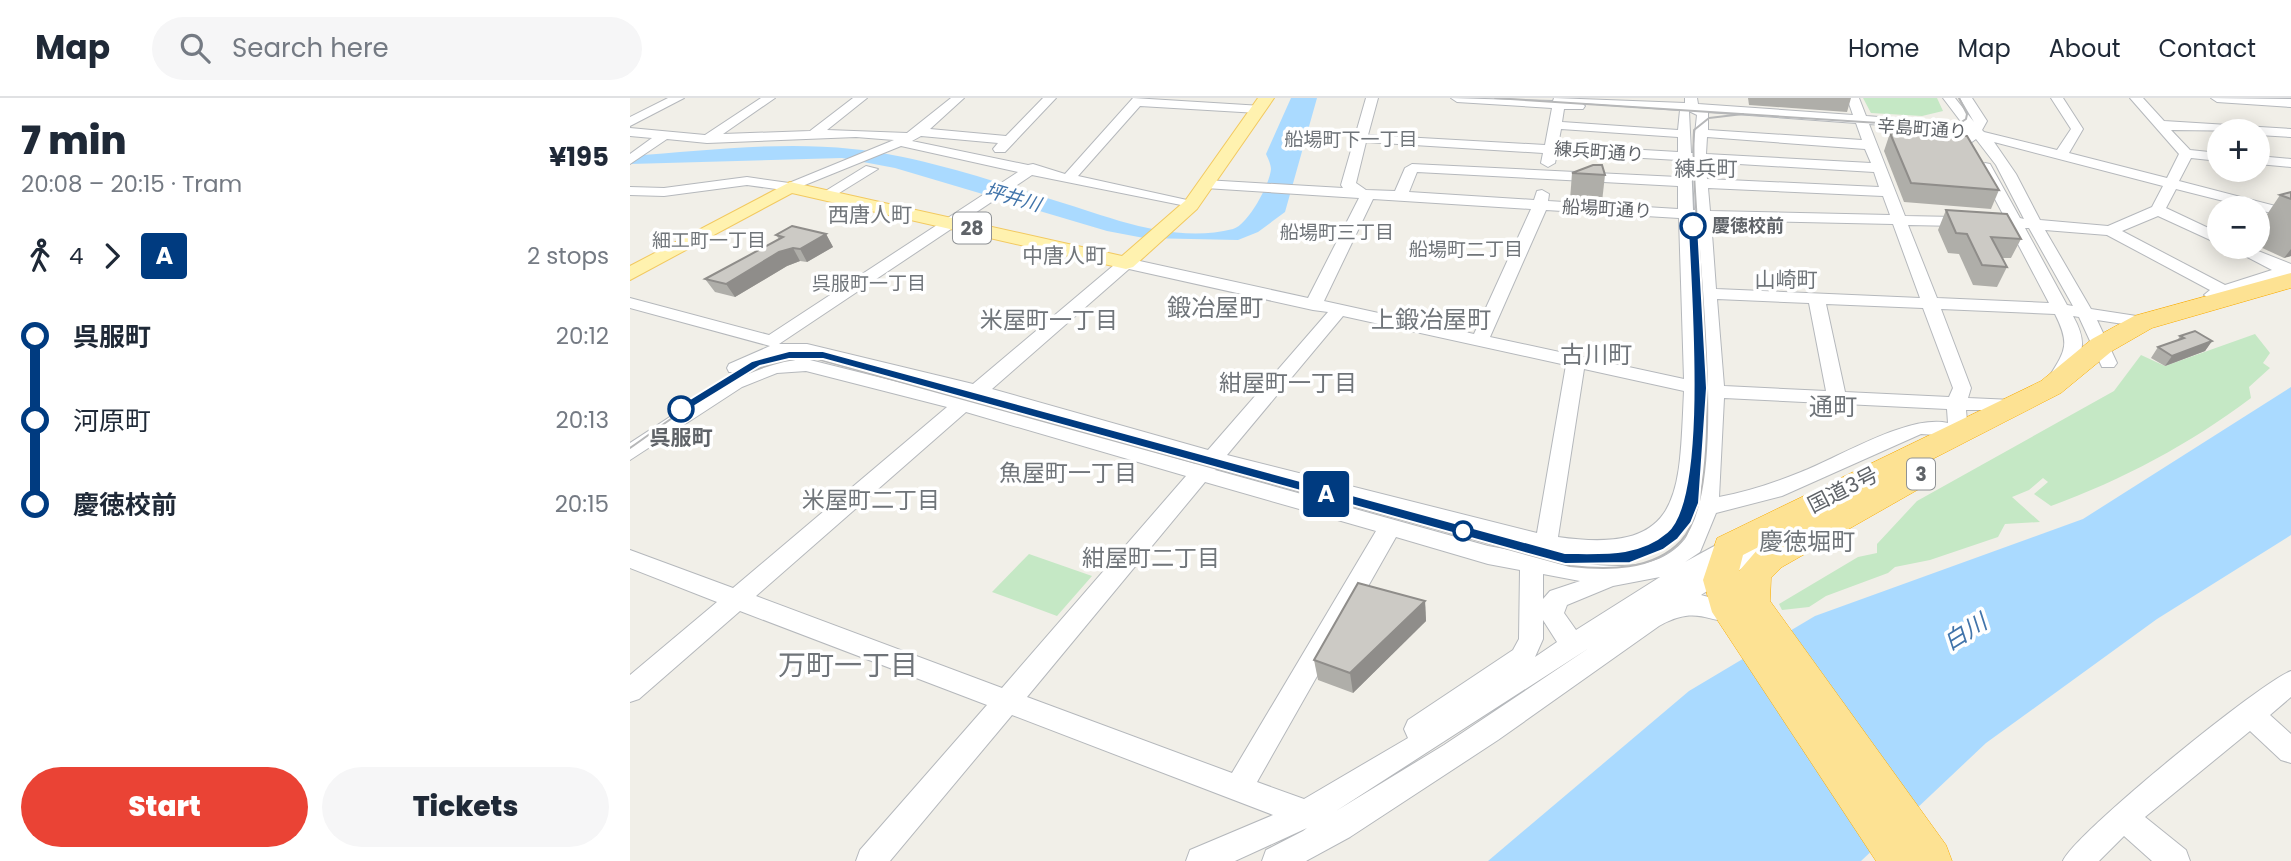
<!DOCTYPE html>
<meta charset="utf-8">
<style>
body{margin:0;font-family:Poppins,"Noto Sans JP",sans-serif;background:#f6f6f7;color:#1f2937;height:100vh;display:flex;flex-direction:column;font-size:26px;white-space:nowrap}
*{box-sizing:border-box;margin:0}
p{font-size:23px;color:#747a83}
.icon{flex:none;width:38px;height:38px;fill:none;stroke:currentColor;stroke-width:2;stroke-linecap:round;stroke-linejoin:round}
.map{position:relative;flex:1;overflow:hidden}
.details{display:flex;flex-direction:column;background:#fff;width:630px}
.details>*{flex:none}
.badge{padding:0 14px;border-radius:5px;font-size:24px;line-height:46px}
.tools{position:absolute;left:1577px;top:21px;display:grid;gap:14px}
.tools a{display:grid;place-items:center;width:63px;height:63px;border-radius:50%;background:#fff;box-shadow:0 4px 18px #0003;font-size:35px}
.map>.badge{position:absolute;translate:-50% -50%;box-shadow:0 0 0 4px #fff}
.legs{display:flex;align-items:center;gap:10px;height:77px;padding:0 21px;font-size:23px}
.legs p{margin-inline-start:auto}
.headline{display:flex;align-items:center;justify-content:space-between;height:119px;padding:0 21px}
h1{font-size:38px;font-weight:800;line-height:52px}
.action{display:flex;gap:14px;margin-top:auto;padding:14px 21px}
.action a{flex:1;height:80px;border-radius:42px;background:#ea4335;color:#fff;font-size:28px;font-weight:800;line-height:80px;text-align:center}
.action a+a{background:#f6f6f7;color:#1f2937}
ul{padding:0 21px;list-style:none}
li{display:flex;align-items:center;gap:24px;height:84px;font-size:26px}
li i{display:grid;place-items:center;width:10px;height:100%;margin:0 9px;background:currentColor}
li i::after{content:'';width:18px;height:18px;margin:-9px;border:5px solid;border-radius:50%;background:#fff}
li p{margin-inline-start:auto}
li:first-child i{background:linear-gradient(#0000 50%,currentColor 0)}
li:last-child i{background:linear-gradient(currentColor 50%,#0000 0)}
header{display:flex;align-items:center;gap:42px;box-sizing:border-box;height:98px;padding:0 35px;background:#fff;border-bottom:2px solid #e0e1e3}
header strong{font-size:33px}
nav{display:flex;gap:38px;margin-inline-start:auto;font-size:24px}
.search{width:490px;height:63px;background:#f6f6f7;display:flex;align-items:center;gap:18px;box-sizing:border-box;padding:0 24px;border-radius:38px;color:#747a83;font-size:26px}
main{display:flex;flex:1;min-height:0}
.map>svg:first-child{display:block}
.green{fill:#c5e8c5}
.water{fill:#aadaff}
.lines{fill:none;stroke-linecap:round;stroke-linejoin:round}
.minor-casing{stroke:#b5b8bc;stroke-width:2}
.major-casing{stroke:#f2c960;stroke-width:2}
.highway-casing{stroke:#f9ab00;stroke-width:1}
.minor{fill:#fff;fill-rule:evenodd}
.major{fill:#fff2af;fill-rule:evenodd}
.highway{fill:#fde293;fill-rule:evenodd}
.tram{stroke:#b6b7b8;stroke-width:2}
.wall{fill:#afaea9}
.shaded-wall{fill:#8f8d8a}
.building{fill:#cccac5;stroke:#8f8d8a;stroke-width:2}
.line-1{fill:#003b80;stroke:#fff;stroke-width:2}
.stop-1-dot{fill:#fff;stroke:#003b80;stroke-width:3.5}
.labels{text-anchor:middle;stroke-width:7;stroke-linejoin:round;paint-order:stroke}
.far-street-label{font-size:18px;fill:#5f6368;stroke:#fff}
.far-stop-label{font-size:18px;font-weight:bold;fill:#5f6368;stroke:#fff;text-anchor:start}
.far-neighbourhood-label{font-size:19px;fill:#70757a;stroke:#fff}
.far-water-label{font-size:19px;font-style:italic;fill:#4174aa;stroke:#fff}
.shield{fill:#fff;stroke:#8f9295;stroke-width:2}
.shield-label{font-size:19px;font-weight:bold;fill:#5f6368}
.far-quarter-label{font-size:21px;fill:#70757a;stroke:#fff}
.stop-label{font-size:21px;font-weight:bold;fill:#5f6368;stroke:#fff}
.street-label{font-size:21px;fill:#5f6368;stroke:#fff}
.neighbourhood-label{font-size:23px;fill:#70757a;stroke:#fff}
.water-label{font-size:23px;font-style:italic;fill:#4174aa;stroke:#fff}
.quarter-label{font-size:24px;fill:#70757a;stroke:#fff}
.near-neighbourhood-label{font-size:28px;fill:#70757a;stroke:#fff}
</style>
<header>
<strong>Map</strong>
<div class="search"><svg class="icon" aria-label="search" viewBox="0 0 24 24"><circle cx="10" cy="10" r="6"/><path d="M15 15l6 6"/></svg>Search here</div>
<nav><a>Home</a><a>Map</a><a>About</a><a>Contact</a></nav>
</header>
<main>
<section class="details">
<div class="headline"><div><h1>7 min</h1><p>20:08 – 20:15 · Tram</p></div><b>¥195</b></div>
<div class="legs"><svg class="icon" aria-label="walk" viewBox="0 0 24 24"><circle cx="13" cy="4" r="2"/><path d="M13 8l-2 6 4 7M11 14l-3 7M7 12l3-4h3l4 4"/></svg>4<svg class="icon" aria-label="forward" viewBox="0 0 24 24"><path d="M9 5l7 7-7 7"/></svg><b class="badge" style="background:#003b80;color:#fff">A</b><p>2 stops</p></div>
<ul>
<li><i style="color:#003b80"></i><b>呉服町</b><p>20:12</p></li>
<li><i style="color:#003b80"></i><span>河原町</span><p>20:13</p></li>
<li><i style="color:#003b80"></i><b>慶徳校前</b><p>20:15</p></li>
</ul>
<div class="action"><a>Start</a><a>Tickets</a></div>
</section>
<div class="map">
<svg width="1661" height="763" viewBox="0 0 1661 763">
<rect width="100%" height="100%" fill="#f1efe8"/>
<g class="green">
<polygon points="1233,0 1307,0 1313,13 1292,18 1241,15"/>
<path d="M1625,236l15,19 -7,10 7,5 -21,19 2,11c-61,46 -129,82 -200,108l-17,-12 14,-12 -5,-4 -14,12 -17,7 28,25 -35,2 -7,13 -68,23 -35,7 -7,6 -62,23 -17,11 -27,3 -3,-6 79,-47 19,-4v-9l40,-43 197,-110 27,-36 24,11z"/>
<polygon points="399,456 462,478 427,518 362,494"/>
</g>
<g class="water">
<path d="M661,0h26l-32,114 -27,20 -20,8 -94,-2 -37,-7 -212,-63 -53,-10 -212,6v-8c73,-5 149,-15 222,-7 62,6 136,30 195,49 58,17 124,47 186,31 15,-4 37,-45 38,-60 0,-4 -3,-11 -5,-15z"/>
<polygon points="1661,289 1661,437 1527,521 1356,645 1231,763 858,763 1059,593 1185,518 1453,421"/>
</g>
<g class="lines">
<defs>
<g id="minor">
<polygon points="38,0 54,0 0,28 0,19"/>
<path d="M131,0h14l-52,36 87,-3 43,-33h14l-40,32 80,3 44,-35h13l-34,31 76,7 37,-38h13l-51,54h-10l-2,-3 5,-6 -77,-7 -9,5 116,24 5,-1 32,10 68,-76 129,8v6l-4,1 -118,-7 -62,70 118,26v6l-164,-33 -253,169h28l166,40 147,-124 6,-2 182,40 51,-100 -154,-10 -7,-4 7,-4 138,8 -2,-3 25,-87h12l-10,37 177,10 7,-37 -95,-6 -6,-4 102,3 1,-3 131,5v-5h12l1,6 155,11 -6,-17h12l7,18 79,6 20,5 -22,-29h12l19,24 -14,-24h12l15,23 -5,9 2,2 73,18 14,-21 -20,-31h12l20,31 -14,24 98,25 12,-24 -49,-56h13l21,23 127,8v8l-33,-2v-4l-87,-1 19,20 29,3v8l-28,-3 -12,23 112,29v8l-115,-29 -10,19 53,25v11l-61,-28 -36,15 103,54 47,-15 -44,-23h20l43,17v10l-56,19 4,5 -2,4 -6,1 -11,-5 -8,2 -8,-5 6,-5 -2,-1 -101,-54 -62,-5 46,79 52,8 9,5 -9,5 -46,-7 20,43 -3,4h-12l-23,-50 -6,-1c17,31 8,40 -10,68h-14l-2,-4c18,-29 24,-34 8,-66l-114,-5 30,79 -3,10 45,2 7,2 3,4 -3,4h-54l2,22 -3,5 -44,-3 -139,62 -66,17 -16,39 -15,10 44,-24 8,3 2,8 41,-16 8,2 3,6 -3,6 -39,17 -48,31 37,10 4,7 -4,7c-27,9 -37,-17 -79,7l-161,114 -148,97 -44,24h-44l4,-11 37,-19 4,-3 -72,33h-49l4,-11 83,-35 -261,-100 -122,146h-34l4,-11 127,-145 -247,-94 -101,88 -9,3v-27l87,-73 -87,-34v-18l103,38 214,-181 -141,-36 -29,2 -35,14 -112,73v-17l98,-64 46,-17 32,-3 152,38 4,-4 -155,-39 -29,1 -35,17h-14l-2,-4 2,-4 41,-18 -140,-38v-10l139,37 249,-163 -117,-26 -111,45 -43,-6 -83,11 -34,-1v-8l34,1 83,-11 42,6 105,-43 -38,-3 -149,6 -40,-4 -37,25v-10l22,-16 -22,-2v-8l75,7zM951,5l99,7 -2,20 -116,-8 2,-13h19l2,-3zM1059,13l8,4 -4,38h-2zM1078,14l148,11 6,17 -154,-10zM1239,26l76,6 21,5 -4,5 7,4 7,-5 20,26 28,54 -4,-1 -30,-54 -5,-1 -7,4 27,51 -100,-2zM931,31l117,8v15l-120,-7zM1077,39l158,12 6,14 -165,-9zM736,44l177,11 -2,10 7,4 7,-4 2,-10 121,7v17l-266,-13 -7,4 -10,23 -29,-1 -10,-7zM1364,44l169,44 -11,21 -44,19 -68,-6 -24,-46zM1061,63h1l3,49h-2zM1076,64l168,10 5,15 -172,-8zM787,74l261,14v23l-130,-8 1,-7 -7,-4 -5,1 -3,9 -125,-8zM1078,90l175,8 7,19 -180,-4zM743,101l158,10 -57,125 -150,-33zM916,112l133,8 5,161 -194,-42zM1064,121h2l4,69h-1zM1081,122l182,4 27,74 -204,-9zM1278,127l101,2 40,76 -112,-5zM1395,130h4l44,78 -6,-1zM499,171l184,41 15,2 -120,138 -216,-61zM1069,200h1l5,86 -2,-1zM1087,201l92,4 17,88 -102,-5zM1196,206l97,4 30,80 -4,9 -104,-5zM713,218l223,49 -29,168 -310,-78zM954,271l100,22c-5,103 0,164 -126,146zM1073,297l2,1 -3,28zM351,300l217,64 -2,2 -219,-62zM1094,300l223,11 1,14c-40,-9 -108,34 -147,49 -27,11 -54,20 -82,25zM336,314l220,64 -184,212 -246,-92zM1069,360l-2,39 -5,1zM588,369l313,82 -3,4 -40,-7 -273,-76zM575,384l171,49 -144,242 -205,-76zM1059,413l5,2c-2,8 -4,19 -9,26 -32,40 -93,26 -136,18l3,-4c36,6 88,13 118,-14 8,-7 14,-19 19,-28zM766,439l92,27 32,6 -1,69 -6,11 -105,70 -4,9 4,9 -104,61 -47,-17zM913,476l37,7 -30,10 -7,8zM1030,479l-84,53 -12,-17 3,-8 46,-19zM913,522l14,22 -22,15 8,-18zM959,550l-145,97 -108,66z"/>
<polygon points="1581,0 1661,1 1661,9 1587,4"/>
<polygon points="1628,58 1661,61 1661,69 1628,66"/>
<polygon points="236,68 248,71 201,100 191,100 189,97"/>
<path d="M1661,573v26l-21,18 21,19v29l-10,-3 -31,-29 -105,86 41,33 4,11h-38l-28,-25 -25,25h-36c11,-27 199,-180 228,-190z"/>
</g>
<polygon id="major" points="628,0 644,0 567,111 503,169 496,171 162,95 0,182 0,168 160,84 492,158 555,103"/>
<path id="highway" d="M1661,175v15l-139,40 -40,23 -51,42 -144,74 9,2 5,8 -5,8 -144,82 -11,11 -1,23 176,244 6,16h-76l-164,-249 -9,-32 14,-42 324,-157 51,-42 42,-23zM1162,432l-34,19 -19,22 4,-16z"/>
</defs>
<use href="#minor" class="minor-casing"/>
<use href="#major" class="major-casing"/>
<use href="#highway" class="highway-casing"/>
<use href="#minor" class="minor"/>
<use href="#major" class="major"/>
<use href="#highway" class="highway"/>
<g class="tram">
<polyline points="865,0 1311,29 1327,27 1336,21 1337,16 1329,0"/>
<path d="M0,350c56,-39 109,-85 180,-91l760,209c37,4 83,5 111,-25 54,-59 7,-325 13,-411l15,-12 34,-4"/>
</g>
</g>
<g class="wall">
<polygon points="1118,0 1221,0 1217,14 1119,7"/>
<polygon points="1260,35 1369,92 1361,111 1274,104 1254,53"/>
<polygon points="942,75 975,77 972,104 940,102"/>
<polygon points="1661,94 1661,158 1654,160 1628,148 1628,130 1650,97"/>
<polygon points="1316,112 1391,141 1381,160 1372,160 1377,169 1367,189 1343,187 1329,156 1318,155 1308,132"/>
<polygon points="196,136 203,149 177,164 170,163 157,168 105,199 85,194 75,181 149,141 146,137"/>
<polygon points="1550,238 1582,243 1575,253 1535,268 1521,260 1528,249 1547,243"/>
<polygon points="795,503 796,523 723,595 688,582 684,562"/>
</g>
<g class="shaded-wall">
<polygon points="196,136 203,149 177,164 170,151"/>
<polygon points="163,150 170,163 157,168 105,199 96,186 149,154"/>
<polygon points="1661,151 1661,158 1654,160"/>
<polygon points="1582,243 1575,253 1535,268 1542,258"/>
<polygon points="795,503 796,523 723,595 720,575"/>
</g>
<g class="building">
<polygon points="1260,35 1337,38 1369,92 1281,85"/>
<polygon points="963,67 972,67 975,77 942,75"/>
<polygon points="1661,94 1661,101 1650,97"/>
<polygon points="1316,112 1377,116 1391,141 1361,139 1377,169 1352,167 1337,136 1326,135"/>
<polygon points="162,128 196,136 170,151 163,150 149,154 96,186 75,181 153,139 146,137"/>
<polygon points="1565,233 1582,243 1542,258 1528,249 1554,240 1550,238"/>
<polygon points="728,485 795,503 720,575 684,562"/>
</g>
<path class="line-1" d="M1063,125l5,3 9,162 -8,115 -8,20 -13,16 -15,11 -33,13 -65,1 -742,-205h-34l-29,7 -75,46 -11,-3 78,-48 37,-10h34l742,202c36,0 73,4 102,-21 41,-35 23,-248 21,-306z"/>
<g class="stop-1-dot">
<circle cx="1063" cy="128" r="12"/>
<circle cx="51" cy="311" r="12"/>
<circle cx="833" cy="433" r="9"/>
</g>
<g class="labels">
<g class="far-street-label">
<text transform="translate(1292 31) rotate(4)" y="6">辛島町通り</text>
<text transform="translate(969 54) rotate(4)" y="6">練兵町通り</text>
<text transform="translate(977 111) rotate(3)" y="6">船場町通り</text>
</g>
<g class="far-stop-label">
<text x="1082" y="134">慶徳校前</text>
</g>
<g class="far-neighbourhood-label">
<text x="721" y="48">船場町下一丁目</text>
<text x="707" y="141">船場町三丁目</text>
<text x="79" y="149">細工町一丁目</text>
<text x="836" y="158">船場町二丁目</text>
<text x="239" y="192">呉服町一丁目</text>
</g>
<g class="far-water-label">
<text transform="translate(383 99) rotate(16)" y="7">坪井川</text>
</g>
<g class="shield">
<rect x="323" y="114.5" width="38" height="31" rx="5"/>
<rect x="1277" y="360.5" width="28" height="31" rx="5"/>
</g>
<g class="shield-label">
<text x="342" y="137">28</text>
<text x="1291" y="383">3</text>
</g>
<g class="far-quarter-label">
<text x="1076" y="78">練兵町</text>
<text x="240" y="124">西唐人町</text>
<text x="434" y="165">中唐人町</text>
<text x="1156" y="189">山崎町</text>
</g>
<g class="stop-label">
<text x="51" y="347">呉服町</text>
</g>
<g class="street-label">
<text transform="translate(1213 392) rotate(-27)" y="7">国道3号</text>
</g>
<g class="neighbourhood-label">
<text x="419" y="230">米屋町一丁目</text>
<text x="658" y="293">紺屋町一丁目</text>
<text x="438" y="383">魚屋町一丁目</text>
<text x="241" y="410">米屋町二丁目</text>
<text x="521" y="468">紺屋町二丁目</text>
</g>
<g class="water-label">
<text transform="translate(1335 534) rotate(-32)" y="8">白川</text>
</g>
<g class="quarter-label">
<text x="585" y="218">鍛冶屋町</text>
<text x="801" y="230">上鍛冶屋町</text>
<text x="966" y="265">古川町</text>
<text x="1203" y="317">通町</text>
<text x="1177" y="452">慶徳堀町</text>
</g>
<g class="near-neighbourhood-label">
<text x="218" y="577">万町一丁目</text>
</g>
</g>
</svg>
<div class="tools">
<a>+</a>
<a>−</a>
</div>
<b class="badge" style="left:696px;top:396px;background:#003b80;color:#fff">A</b>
</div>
</main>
